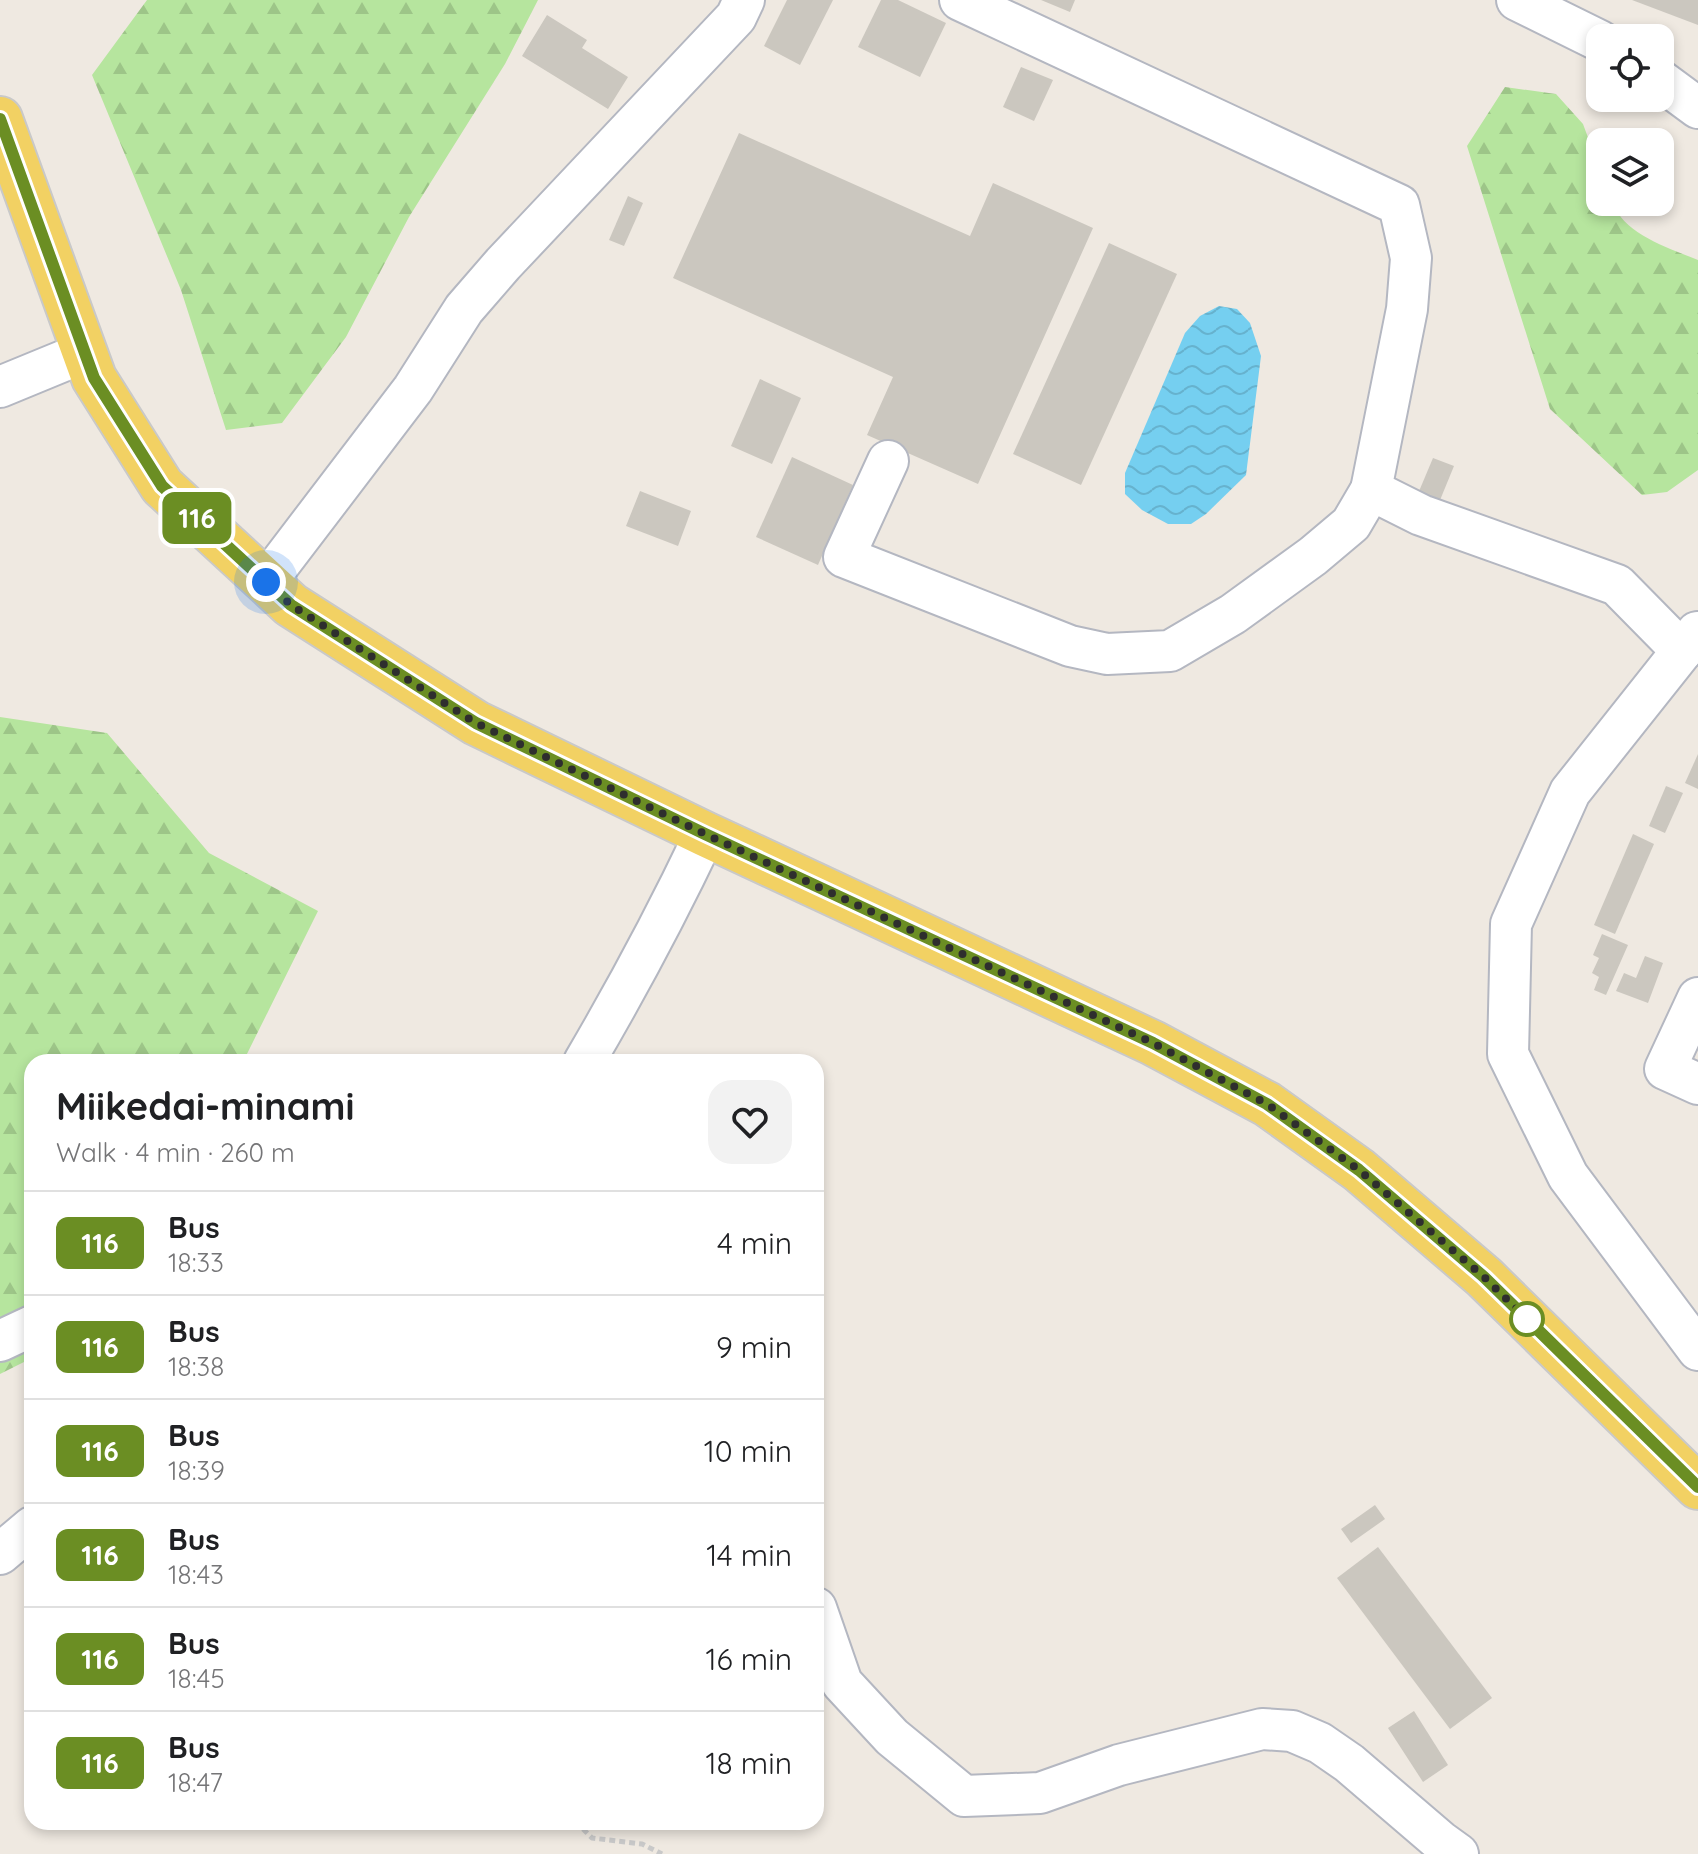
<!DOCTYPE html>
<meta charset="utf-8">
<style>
body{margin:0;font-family:Quicksand,sans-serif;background:#f2f2f2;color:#202124;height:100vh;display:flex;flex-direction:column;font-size:30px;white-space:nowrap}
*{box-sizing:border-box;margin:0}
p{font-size:26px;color:#757577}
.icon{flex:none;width:44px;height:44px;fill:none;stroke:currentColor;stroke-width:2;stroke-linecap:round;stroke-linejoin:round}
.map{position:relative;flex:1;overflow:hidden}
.details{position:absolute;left:24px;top:1054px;width:800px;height:776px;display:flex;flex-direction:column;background:#fff;border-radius:24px;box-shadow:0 4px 12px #0003}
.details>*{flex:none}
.badge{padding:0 16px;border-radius:12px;font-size:28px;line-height:52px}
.fabs{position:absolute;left:1586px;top:24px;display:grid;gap:16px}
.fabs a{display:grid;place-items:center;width:88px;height:88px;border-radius:16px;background:#fff;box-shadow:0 4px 12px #0003;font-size:40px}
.you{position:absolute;width:40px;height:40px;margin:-20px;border:6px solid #fff;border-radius:50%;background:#1a73e8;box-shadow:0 0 0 12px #1a73e833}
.map>.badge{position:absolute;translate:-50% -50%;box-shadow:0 0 0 4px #fff}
.round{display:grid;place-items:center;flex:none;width:84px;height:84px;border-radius:24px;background:#f2f2f2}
.summary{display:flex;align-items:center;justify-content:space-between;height:136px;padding:0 32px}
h1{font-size:38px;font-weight:800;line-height:60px}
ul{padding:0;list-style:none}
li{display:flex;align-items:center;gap:24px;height:104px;padding:0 32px;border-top:2px solid #e0e0e0}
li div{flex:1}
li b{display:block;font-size:30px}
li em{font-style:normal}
li .badge{min-width:88px;font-weight:700;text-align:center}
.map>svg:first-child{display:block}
.forest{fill:url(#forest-firs)}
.water{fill:url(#water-waves)}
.building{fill:#cbc7bf}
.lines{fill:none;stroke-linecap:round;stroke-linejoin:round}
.minor-casing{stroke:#b4b7c1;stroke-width:44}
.major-casing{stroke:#c9c9c9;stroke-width:48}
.path{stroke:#c9c9c9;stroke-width:5;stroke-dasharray:6 4;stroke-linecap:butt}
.minor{stroke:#fff;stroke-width:40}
.major{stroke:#f2d163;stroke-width:44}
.line-casing{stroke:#fff;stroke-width:18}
.line{stroke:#6b8e23;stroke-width:12}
.walk{stroke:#2e2e2e;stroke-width:8;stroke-dasharray:0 14.4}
.stop-dot{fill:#fff;stroke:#6b8e23;stroke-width:4}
</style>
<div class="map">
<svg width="1698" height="1854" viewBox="0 0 1698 1854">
<defs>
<pattern id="forest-firs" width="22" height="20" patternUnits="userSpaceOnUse" patternTransform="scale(2)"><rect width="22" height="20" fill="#b6e59e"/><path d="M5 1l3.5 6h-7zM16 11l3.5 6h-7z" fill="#9dc588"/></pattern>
<pattern id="water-waves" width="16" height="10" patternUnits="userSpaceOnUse" patternTransform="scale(2)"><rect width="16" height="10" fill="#75cff0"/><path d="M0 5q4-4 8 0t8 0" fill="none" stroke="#66b2ce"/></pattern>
</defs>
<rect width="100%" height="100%" fill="#efe9e1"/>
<g class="forest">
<polygon points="147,0 538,0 505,64 409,217 346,337 282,423 226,430 181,290 92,75"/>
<path d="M1505,87l51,7 27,30 17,46v32h12c12,32 56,46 86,58v210l-31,22 -25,3 -92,-86 -83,-263z"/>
<polygon points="0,717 107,733 209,853 318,911 243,1062 32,1062 32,1358 0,1374"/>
</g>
<polygon class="water" points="1219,306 1237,309 1250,323 1261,356 1246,475 1206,514 1191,524 1168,524 1142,510 1125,494 1125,473 1185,333 1200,316"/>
<g class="building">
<polygon points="787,0 833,0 800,65 764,46"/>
<polygon points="881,0 898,0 946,23 920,77 858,47"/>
<polygon points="1041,0 1075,0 1070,12"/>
<polygon points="1632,0 1698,0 1698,25"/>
<polygon points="547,15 587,40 582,48 628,77 608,109 522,56"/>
<polygon points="1021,67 1053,80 1034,121 1003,107"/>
<polygon points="739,133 970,236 993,183 1093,228 978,484 867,435 893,377 673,278"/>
<polygon points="628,196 643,203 624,246 609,240"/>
<polygon points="1109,243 1177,274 1081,485 1013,454"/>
<polygon points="760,379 801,398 772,464 731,446"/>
<polygon points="792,457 853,485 818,565 756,537"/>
<polygon points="1433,458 1454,466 1438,505 1417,496"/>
<polygon points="640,491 691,511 678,546 626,526"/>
<polygon points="1698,754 1698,789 1685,783"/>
<polygon points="1666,786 1683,793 1665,833 1649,826"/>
<polygon points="1633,834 1654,844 1615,934 1594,925"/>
<polygon points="1602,934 1628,945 1606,995 1594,990 1599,977 1592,973 1599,958 1593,955"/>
<polygon points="1645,956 1663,963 1648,1003 1616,991 1624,973 1636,978"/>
<polygon points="1375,1505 1385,1519 1351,1543 1341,1529"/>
<polygon points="1378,1547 1492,1698 1450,1729 1337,1578"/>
<polygon points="1414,1711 1448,1765 1423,1782 1388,1728"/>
</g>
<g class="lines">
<defs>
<g id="minor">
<polyline points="960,0 1399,205 1411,258 1407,309 1371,490 1421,515 1617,585 1682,651"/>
<polyline points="1517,0 1600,41"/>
<polyline points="1660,80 1698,108"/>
<polyline points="0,387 85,352"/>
<polyline points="888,461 844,557 1070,646 1107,654 1170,651 1233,614 1313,556 1351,524 1371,490"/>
<polyline points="266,582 413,389 464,309 503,264 736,17 744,0"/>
<polyline points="1697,632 1570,792 1511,924 1508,1054 1568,1176 1698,1350"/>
<polyline points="1698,998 1665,1069 1698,1084"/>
<path d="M584,1062c44,-75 84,-150 121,-228"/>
<polyline points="0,1341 32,1326"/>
<polyline points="0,1554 32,1527"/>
<polyline points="816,1608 842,1683 892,1737 964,1796 1040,1793 1119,1765 1262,1729 1292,1731 1320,1743 1349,1763 1440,1841 1458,1854"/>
</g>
<polyline id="major" points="0,119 94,378 162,486 291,605 476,723 705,834 1153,1043 1267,1104 1359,1170 1484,1277 1698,1487"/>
</defs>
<use href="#minor" class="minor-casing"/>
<use href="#major" class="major-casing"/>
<polyline class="path" points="576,1822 592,1838 642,1844 662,1854"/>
<use href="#minor" class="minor"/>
<use href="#major" class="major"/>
</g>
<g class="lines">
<defs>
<polyline id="line" points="0,119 94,378 162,486 291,605 476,723 705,834 1153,1043 1267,1104 1359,1170 1484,1277 1698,1487"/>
</defs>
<use href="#line" class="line-casing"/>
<use href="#line" class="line"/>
<polyline class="walk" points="266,582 291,605 476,723 705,834 1153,1043 1267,1104 1359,1170 1484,1277 1527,1319"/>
</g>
<circle class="stop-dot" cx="1527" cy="1319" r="16"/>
</svg>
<div class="fabs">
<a><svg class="icon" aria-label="locate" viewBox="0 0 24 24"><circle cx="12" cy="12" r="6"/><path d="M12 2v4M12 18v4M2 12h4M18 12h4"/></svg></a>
<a><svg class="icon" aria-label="layers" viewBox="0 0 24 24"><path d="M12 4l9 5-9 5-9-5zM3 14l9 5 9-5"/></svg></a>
</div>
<div class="you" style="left:266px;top:582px"></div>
<b class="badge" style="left:197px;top:518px;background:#6b8e23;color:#fff">116</b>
<section class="details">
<div class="summary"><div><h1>Miikedai-minami</h1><p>Walk · 4 min · 260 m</p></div><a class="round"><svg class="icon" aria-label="heart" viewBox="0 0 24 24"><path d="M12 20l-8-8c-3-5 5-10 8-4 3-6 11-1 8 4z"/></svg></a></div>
<ul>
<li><span class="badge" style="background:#6b8e23;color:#fff">116</span><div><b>Bus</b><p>18:33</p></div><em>4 min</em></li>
<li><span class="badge" style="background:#6b8e23;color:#fff">116</span><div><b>Bus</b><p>18:38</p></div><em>9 min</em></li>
<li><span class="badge" style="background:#6b8e23;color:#fff">116</span><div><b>Bus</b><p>18:39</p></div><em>10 min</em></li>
<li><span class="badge" style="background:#6b8e23;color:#fff">116</span><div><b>Bus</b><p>18:43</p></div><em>14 min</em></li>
<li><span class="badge" style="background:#6b8e23;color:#fff">116</span><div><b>Bus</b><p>18:45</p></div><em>16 min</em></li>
<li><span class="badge" style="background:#6b8e23;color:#fff">116</span><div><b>Bus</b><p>18:47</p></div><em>18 min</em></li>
</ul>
</section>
</div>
